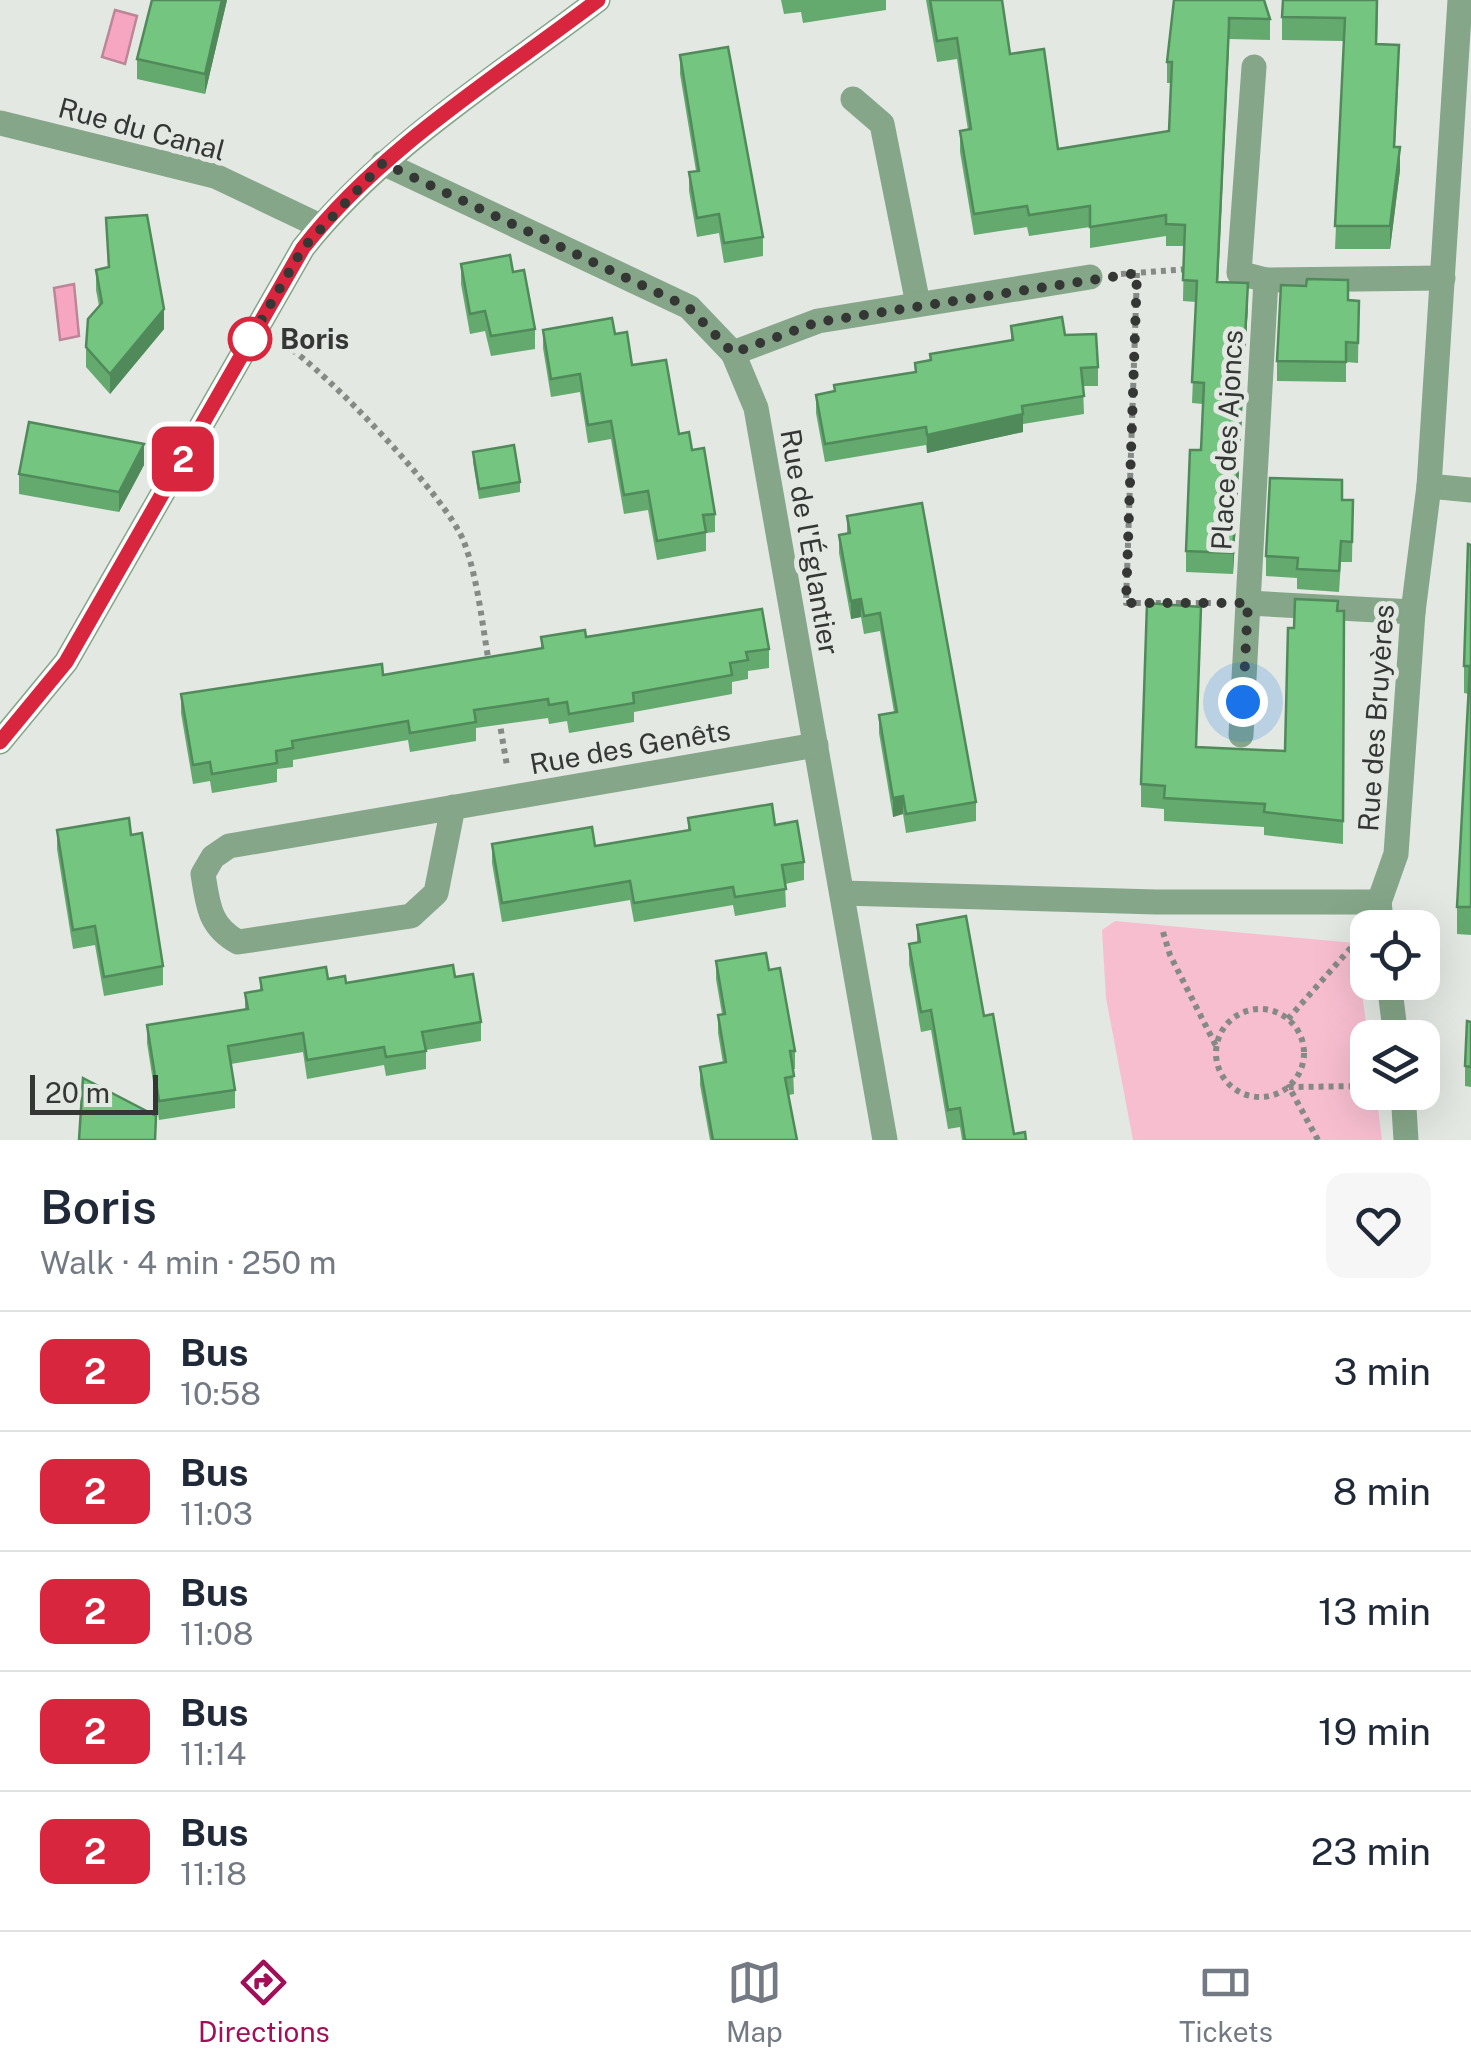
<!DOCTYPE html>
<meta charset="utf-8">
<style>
body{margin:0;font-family:"Public Sans",sans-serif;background:#f6f6f7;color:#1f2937;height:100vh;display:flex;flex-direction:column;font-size:38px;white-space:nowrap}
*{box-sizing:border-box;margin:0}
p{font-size:32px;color:#747a83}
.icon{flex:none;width:55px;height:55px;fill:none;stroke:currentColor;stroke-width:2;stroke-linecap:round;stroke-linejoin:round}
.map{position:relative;height:1140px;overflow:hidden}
.sheet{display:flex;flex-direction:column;background:#fff;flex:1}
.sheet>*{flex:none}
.badge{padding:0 20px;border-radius:15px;font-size:35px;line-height:65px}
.controls{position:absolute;left:1350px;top:910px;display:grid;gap:20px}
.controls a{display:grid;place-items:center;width:90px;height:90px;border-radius:20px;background:#fff;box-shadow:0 10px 40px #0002;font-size:50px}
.scale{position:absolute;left:30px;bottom:25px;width:128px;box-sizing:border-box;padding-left:10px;border:5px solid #353735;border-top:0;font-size:28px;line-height:35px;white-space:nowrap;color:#353735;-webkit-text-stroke:8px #e3e8e3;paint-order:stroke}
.you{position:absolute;width:50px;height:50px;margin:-25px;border:8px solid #fff;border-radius:50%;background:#1a73e8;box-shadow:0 0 0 15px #1a73e833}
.map>.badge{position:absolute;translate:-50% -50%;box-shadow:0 0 0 5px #fff}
.round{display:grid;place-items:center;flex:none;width:105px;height:105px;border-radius:20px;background:#f6f6f7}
.headline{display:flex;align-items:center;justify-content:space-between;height:170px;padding:0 40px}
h1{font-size:48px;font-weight:600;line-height:75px}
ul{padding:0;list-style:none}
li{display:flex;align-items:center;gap:30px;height:120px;padding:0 40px;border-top:2px solid #e0e1e3}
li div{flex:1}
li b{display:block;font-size:38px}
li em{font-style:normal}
li .badge{min-width:110px;font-weight:700;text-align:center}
.menu{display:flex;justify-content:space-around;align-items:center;height:140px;border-top:2px solid #e0e1e3;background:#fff;font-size:28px;color:#747a83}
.menu a{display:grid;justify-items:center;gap:5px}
.menu .selected{color:#9f1059}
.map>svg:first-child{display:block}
.green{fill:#f7bed0}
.water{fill:#f7a6c2;stroke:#bd8598;stroke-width:2.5}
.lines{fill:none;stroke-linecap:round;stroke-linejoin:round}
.path{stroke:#868a86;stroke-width:6;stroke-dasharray:5 5;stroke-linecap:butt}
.service{stroke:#85a688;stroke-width:25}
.minor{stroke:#85a688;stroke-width:25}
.tertiary{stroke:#85a688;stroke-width:25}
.wall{fill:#64a96e}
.shaded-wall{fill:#518a5a}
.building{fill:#74c580;stroke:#518a5a;stroke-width:2.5}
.line-casing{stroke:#fff;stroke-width:22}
.line{stroke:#d7263d;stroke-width:15}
.walk{stroke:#353735;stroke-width:10;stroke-dasharray:0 18}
.stop-dot{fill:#fff;stroke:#d7263d;stroke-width:5}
.labels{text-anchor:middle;stroke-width:10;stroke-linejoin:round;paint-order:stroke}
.street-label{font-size:28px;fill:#353735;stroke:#e3e8e3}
.stop-label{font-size:28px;font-weight:bold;fill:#353735;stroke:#e3e8e3;text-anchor:start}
</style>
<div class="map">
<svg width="1471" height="1140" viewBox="0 0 1471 1140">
<rect width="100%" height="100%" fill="#e3e8e3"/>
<polygon class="green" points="1115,921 1355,943 1368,1037 1368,1092 1376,1093 1382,1140 1133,1140 1106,998 1102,930"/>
<g class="water">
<polygon points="115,10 137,16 125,64 102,57"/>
<polygon points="74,284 79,336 60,340 54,288"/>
</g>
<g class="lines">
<g class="path">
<polyline points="1137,273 1126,603 1215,603"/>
<polyline points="1121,274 1188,269"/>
<path d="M284,344c42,27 163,153 180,198 14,37 18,82 25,121"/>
<polyline points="499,719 507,766"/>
<polyline points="1163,932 1170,955 1216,1046"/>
<circle cx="1260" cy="1053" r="44"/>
<polyline points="1288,1019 1356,942"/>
<polyline points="1318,1140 1289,1087 1368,1086"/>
</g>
<polyline class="service" points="1248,603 1266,280"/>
<g class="minor">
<polyline points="1254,67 1239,273 1266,280 1443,278"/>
<polyline points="853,99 882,124 918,304"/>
<polyline points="0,123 215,176 320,226"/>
<polyline points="383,163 689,307 733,353 756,408 885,1140"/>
<polyline points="733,353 818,321 1090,277"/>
<polyline points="1429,486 1471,490"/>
<polyline points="1241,735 1248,603 1413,612"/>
<path d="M453,807l-17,86 -25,23 -173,26c-29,-16 -30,-37 -35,-68l10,-17 16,-11 587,-101"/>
<polyline points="842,893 1156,902 1379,902 1396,854 1413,612 1429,486 1460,0"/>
<polyline points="1379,902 1382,928"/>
<polyline points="1389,982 1396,1038"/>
<polyline points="1403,1092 1406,1140"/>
</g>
<path class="tertiary" d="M0,742l66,-80 237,-414c79,-100 194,-171 295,-248"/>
</g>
<g class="wall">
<polygon points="227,0 205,94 137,79 137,59"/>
<polygon points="781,0 886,0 886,10 803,23 801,12 784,14"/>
<polygon points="926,0 1002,0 1010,54 1058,149 1169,131 1171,83 1167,83 1167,62 1174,0 1270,19 1270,40 1229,39 1229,46 1218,282 1248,304 1233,574 1186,572 1186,551 1201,450 1203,404 1192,403 1196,302 1183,301 1184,246 1166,246 1166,236 1090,248 1090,227 1029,236 1027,227 974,235 960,152 960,131 968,130 957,59 937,62"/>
<polygon points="1378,0 1377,44 1399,68 1395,147 1400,170 1390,249 1335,249 1344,41 1282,40 1282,17"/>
<polygon points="680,55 763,237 763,256 724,263 719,233 697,237 689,191 689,172 696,171 680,74"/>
<polygon points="106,218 164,329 110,394 86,367 86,347 99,306 96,290 96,270 108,267"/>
<polygon points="461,264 513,272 535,329 535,349 491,356 485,331 470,334 461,284"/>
<polygon points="1348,300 1359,301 1358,363 1346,362 1346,382 1277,381 1277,361"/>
<polygon points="1011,326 1065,335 1098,367 1098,386 1083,386 1084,414 1023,424 1023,432 927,453 926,445 825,462 816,413 816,395 915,372 915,363 930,360 930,354 1011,340"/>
<polygon points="543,330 615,334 632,365 692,450 715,514 715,532 706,533 706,551 657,560 648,510 624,514 611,439 588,443 580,392 551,397 543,348"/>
<polygon points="473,452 520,482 520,492 479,499 473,462"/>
<polygon points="144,465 119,512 19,494 19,474"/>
<polygon points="1342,500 1353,500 1352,562 1341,562 1339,592 1297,589 1297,578 1266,576 1266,556"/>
<polygon points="847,516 976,802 976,821 906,833 903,814 893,817 879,733 879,715 894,712 880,631 864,634 861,617 851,619 839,553 839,535 847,533"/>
<polygon points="1471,545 1471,935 1457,934 1457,907 1469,694 1464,693 1464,666"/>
<polygon points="1338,611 1344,611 1343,844 1264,835 1264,827 1164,821 1164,809 1141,807 1141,784 1197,747 1285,751 1294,628"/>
<polygon points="541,637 586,637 769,649 769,668 748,671 748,679 732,682 732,694 634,712 634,722 569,733 567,721 549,724 548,718 476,728 476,741 410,752 408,740 293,760 293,767 277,769 277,782 212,793 210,781 193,784 181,713 181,694 383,675 541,649"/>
<polygon points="688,818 775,825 804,862 804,880 785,884 786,907 735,916 733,905 634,922 630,900 502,922 492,863 492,844 595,846 688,830"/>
<polygon points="57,830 163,966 163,985 104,996 95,945 73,949 57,849"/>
<polygon points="917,925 984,1016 1014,1134 1026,1140 962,1140 960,1127 948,1129 931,1030 921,1032 909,964 909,944 917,943"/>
<polygon points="716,961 769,970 795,1051 795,1069 793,1069 794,1094 789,1095 797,1140 710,1140 700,1085 700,1067 723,1063 718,1033 718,1015 722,1014 716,979"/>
<polygon points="455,977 481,1022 481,1041 426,1050 426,1069 386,1076 384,1065 307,1079 303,1052 231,1064 235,1090 235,1108 159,1120 147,1043 147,1025 245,1009 245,993 260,990 260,978 328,979 346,983"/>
<polygon points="1471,1022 1471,1087 1465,1086 1465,1066"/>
</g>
<g class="shaded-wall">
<polygon points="222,0 227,0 205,94 205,74"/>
<polygon points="1229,18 1229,39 1217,303 1217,282"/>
<polygon points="1400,147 1400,170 1390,249 1390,226"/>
<polygon points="1248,283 1248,304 1233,574 1233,553"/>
<polygon points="164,309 164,329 110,394 110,374"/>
<polygon points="1023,414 1023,432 927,453 927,435"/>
<polygon points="144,444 144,465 119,512 119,492"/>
<polygon points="861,599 861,617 851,619 851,601"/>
<polygon points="903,796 903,814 893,817 893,798"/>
</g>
<g class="building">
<polygon points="152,0 222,0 205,74 137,59"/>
<polygon points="930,0 1002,0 1010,54 1044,49 1058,149 1169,131 1172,62 1167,62 1174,0 1264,0 1270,19 1229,18 1229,25 1217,282 1248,283 1233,553 1186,551 1190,450 1201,450 1204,383 1192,382 1197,281 1183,280 1185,225 1166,224 1166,215 1090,227 1090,206 1029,215 1027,206 974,214 960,131 971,129 957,38 937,41"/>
<polygon points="1283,0 1377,0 1376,44 1399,45 1394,147 1400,147 1390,226 1335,226 1345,18 1282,17"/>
<polygon points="728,47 763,237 724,243 719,214 697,218 689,172 699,171 680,55"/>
<polygon points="147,215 164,309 110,374 86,347 88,319 102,303 96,270 109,267 106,218"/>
<polygon points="510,255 513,272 524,270 535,329 491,336 485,311 470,314 461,264"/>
<polygon points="1307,279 1348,280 1348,300 1359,301 1358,343 1346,342 1346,362 1277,361 1281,285 1306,286"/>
<polygon points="1062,317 1065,335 1096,334 1098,367 1081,368 1084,396 1022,406 1023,414 927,435 926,427 825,444 816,395 835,391 834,385 916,372 915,363 931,360 930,354 1013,340 1011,326"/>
<polygon points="612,318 615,334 627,332 632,365 666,360 679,434 689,432 692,450 704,448 715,514 703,515 706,532 657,541 648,491 624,495 611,421 588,425 580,374 551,379 543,330"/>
<polygon points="29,422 144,444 119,492 19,474"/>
<polygon points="514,445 520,482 479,489 473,452"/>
<polygon points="1270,478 1342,480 1342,500 1353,500 1352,542 1341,541 1339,571 1297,569 1298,558 1266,556"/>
<polygon points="922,503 976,802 906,814 903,796 893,798 879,715 897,712 880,613 864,616 861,599 851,601 839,535 850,533 847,516"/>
<polygon points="1468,544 1471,545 1471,907 1457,907 1470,666 1464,666"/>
<polygon points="1295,599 1338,601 1337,611 1344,611 1343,821 1264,812 1265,804 1164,798 1165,786 1141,784 1147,603 1201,607 1196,747 1285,751 1288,628 1294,628"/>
<polygon points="762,609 769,649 746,652 748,660 730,663 732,675 633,693 634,703 569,714 567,702 549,705 548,699 474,710 476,722 410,733 408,721 292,741 293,748 276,751 277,763 212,774 210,762 193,765 181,694 382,664 383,675 543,648 541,637 585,630 586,637"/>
<polygon points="772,804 775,825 797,821 804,862 782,865 786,889 735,897 733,887 634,903 630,881 502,903 492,844 592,827 595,846 690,830 688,818"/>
<polygon points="129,818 131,835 142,833 163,966 104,977 95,926 73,930 57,830"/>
<polygon points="966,916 984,1016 993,1014 1014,1134 1025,1132 1026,1140 965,1140 960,1108 948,1110 931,1010 921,1012 909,944 920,942 917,925"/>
<polygon points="766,953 769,970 780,968 795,1051 790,1051 794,1076 785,1078 797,1140 713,1140 700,1067 726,1062 718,1015 725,1014 716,961"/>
<polygon points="453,965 455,977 473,974 481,1022 422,1032 426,1051 386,1057 384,1047 307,1060 303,1033 228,1046 235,1090 159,1101 147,1025 248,1009 245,993 262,990 260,978 326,967 328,979 345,976 346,983"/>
<polygon points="1467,1021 1471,1022 1471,1067 1465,1066"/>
<polygon points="83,1078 156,1116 155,1140 79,1140"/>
</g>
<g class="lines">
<defs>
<path id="line" d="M0,742l66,-80 237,-414c78,-100 194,-171 295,-248"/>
</defs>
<use href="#line" class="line-casing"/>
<use href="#line" class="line"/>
<polyline class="walk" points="250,339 247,345 303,248 383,163 688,307 733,353 818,322 1137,273 1126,603 1248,603 1243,702"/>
</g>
<circle class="stop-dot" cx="250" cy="339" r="20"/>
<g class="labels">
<g class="street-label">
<text transform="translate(142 129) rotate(15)" y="10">Rue du Canal</text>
<text transform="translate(1227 440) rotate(-87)" y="10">Place des Ajoncs</text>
<text transform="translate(810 542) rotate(80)" y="10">Rue de l'Églantier</text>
<text transform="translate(1376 718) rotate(-86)" y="10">Rue des Bruyères</text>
<text transform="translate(630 747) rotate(-10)" y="10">Rue des Genêts</text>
</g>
<g class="stop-label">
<text x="280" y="349">Boris</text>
</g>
</g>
</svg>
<div class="controls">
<a><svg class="icon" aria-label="locate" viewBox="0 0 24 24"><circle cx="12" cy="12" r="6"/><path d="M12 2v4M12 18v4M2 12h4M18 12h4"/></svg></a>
<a><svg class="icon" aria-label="layers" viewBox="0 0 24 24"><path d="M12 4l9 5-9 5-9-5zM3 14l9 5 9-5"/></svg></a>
</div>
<div class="scale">20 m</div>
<div class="you" style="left:1243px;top:702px"></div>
<b class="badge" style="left:183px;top:459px;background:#d7263d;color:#fff">2</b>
</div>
<section class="sheet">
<div class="headline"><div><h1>Boris</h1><p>Walk · 4 min · 250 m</p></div><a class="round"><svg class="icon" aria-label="heart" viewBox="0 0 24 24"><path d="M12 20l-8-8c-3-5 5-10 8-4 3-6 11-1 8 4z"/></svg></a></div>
<ul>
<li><span class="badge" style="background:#d7263d;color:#fff">2</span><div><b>Bus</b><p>10:58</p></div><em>3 min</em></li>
<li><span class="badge" style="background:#d7263d;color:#fff">2</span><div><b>Bus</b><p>11:03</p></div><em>8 min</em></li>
<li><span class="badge" style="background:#d7263d;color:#fff">2</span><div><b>Bus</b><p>11:08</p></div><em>13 min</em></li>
<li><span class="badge" style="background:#d7263d;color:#fff">2</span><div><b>Bus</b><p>11:14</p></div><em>19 min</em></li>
<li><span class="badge" style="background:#d7263d;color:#fff">2</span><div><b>Bus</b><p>11:18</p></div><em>23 min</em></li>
</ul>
</section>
<nav class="menu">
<a class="selected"><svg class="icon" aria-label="directions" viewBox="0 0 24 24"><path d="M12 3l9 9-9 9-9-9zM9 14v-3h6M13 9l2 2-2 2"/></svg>Directions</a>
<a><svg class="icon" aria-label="map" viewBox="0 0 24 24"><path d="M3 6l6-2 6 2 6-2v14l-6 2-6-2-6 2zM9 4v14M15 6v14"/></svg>Map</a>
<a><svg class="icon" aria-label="tickets" viewBox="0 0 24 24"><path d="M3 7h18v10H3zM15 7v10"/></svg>Tickets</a>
</nav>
